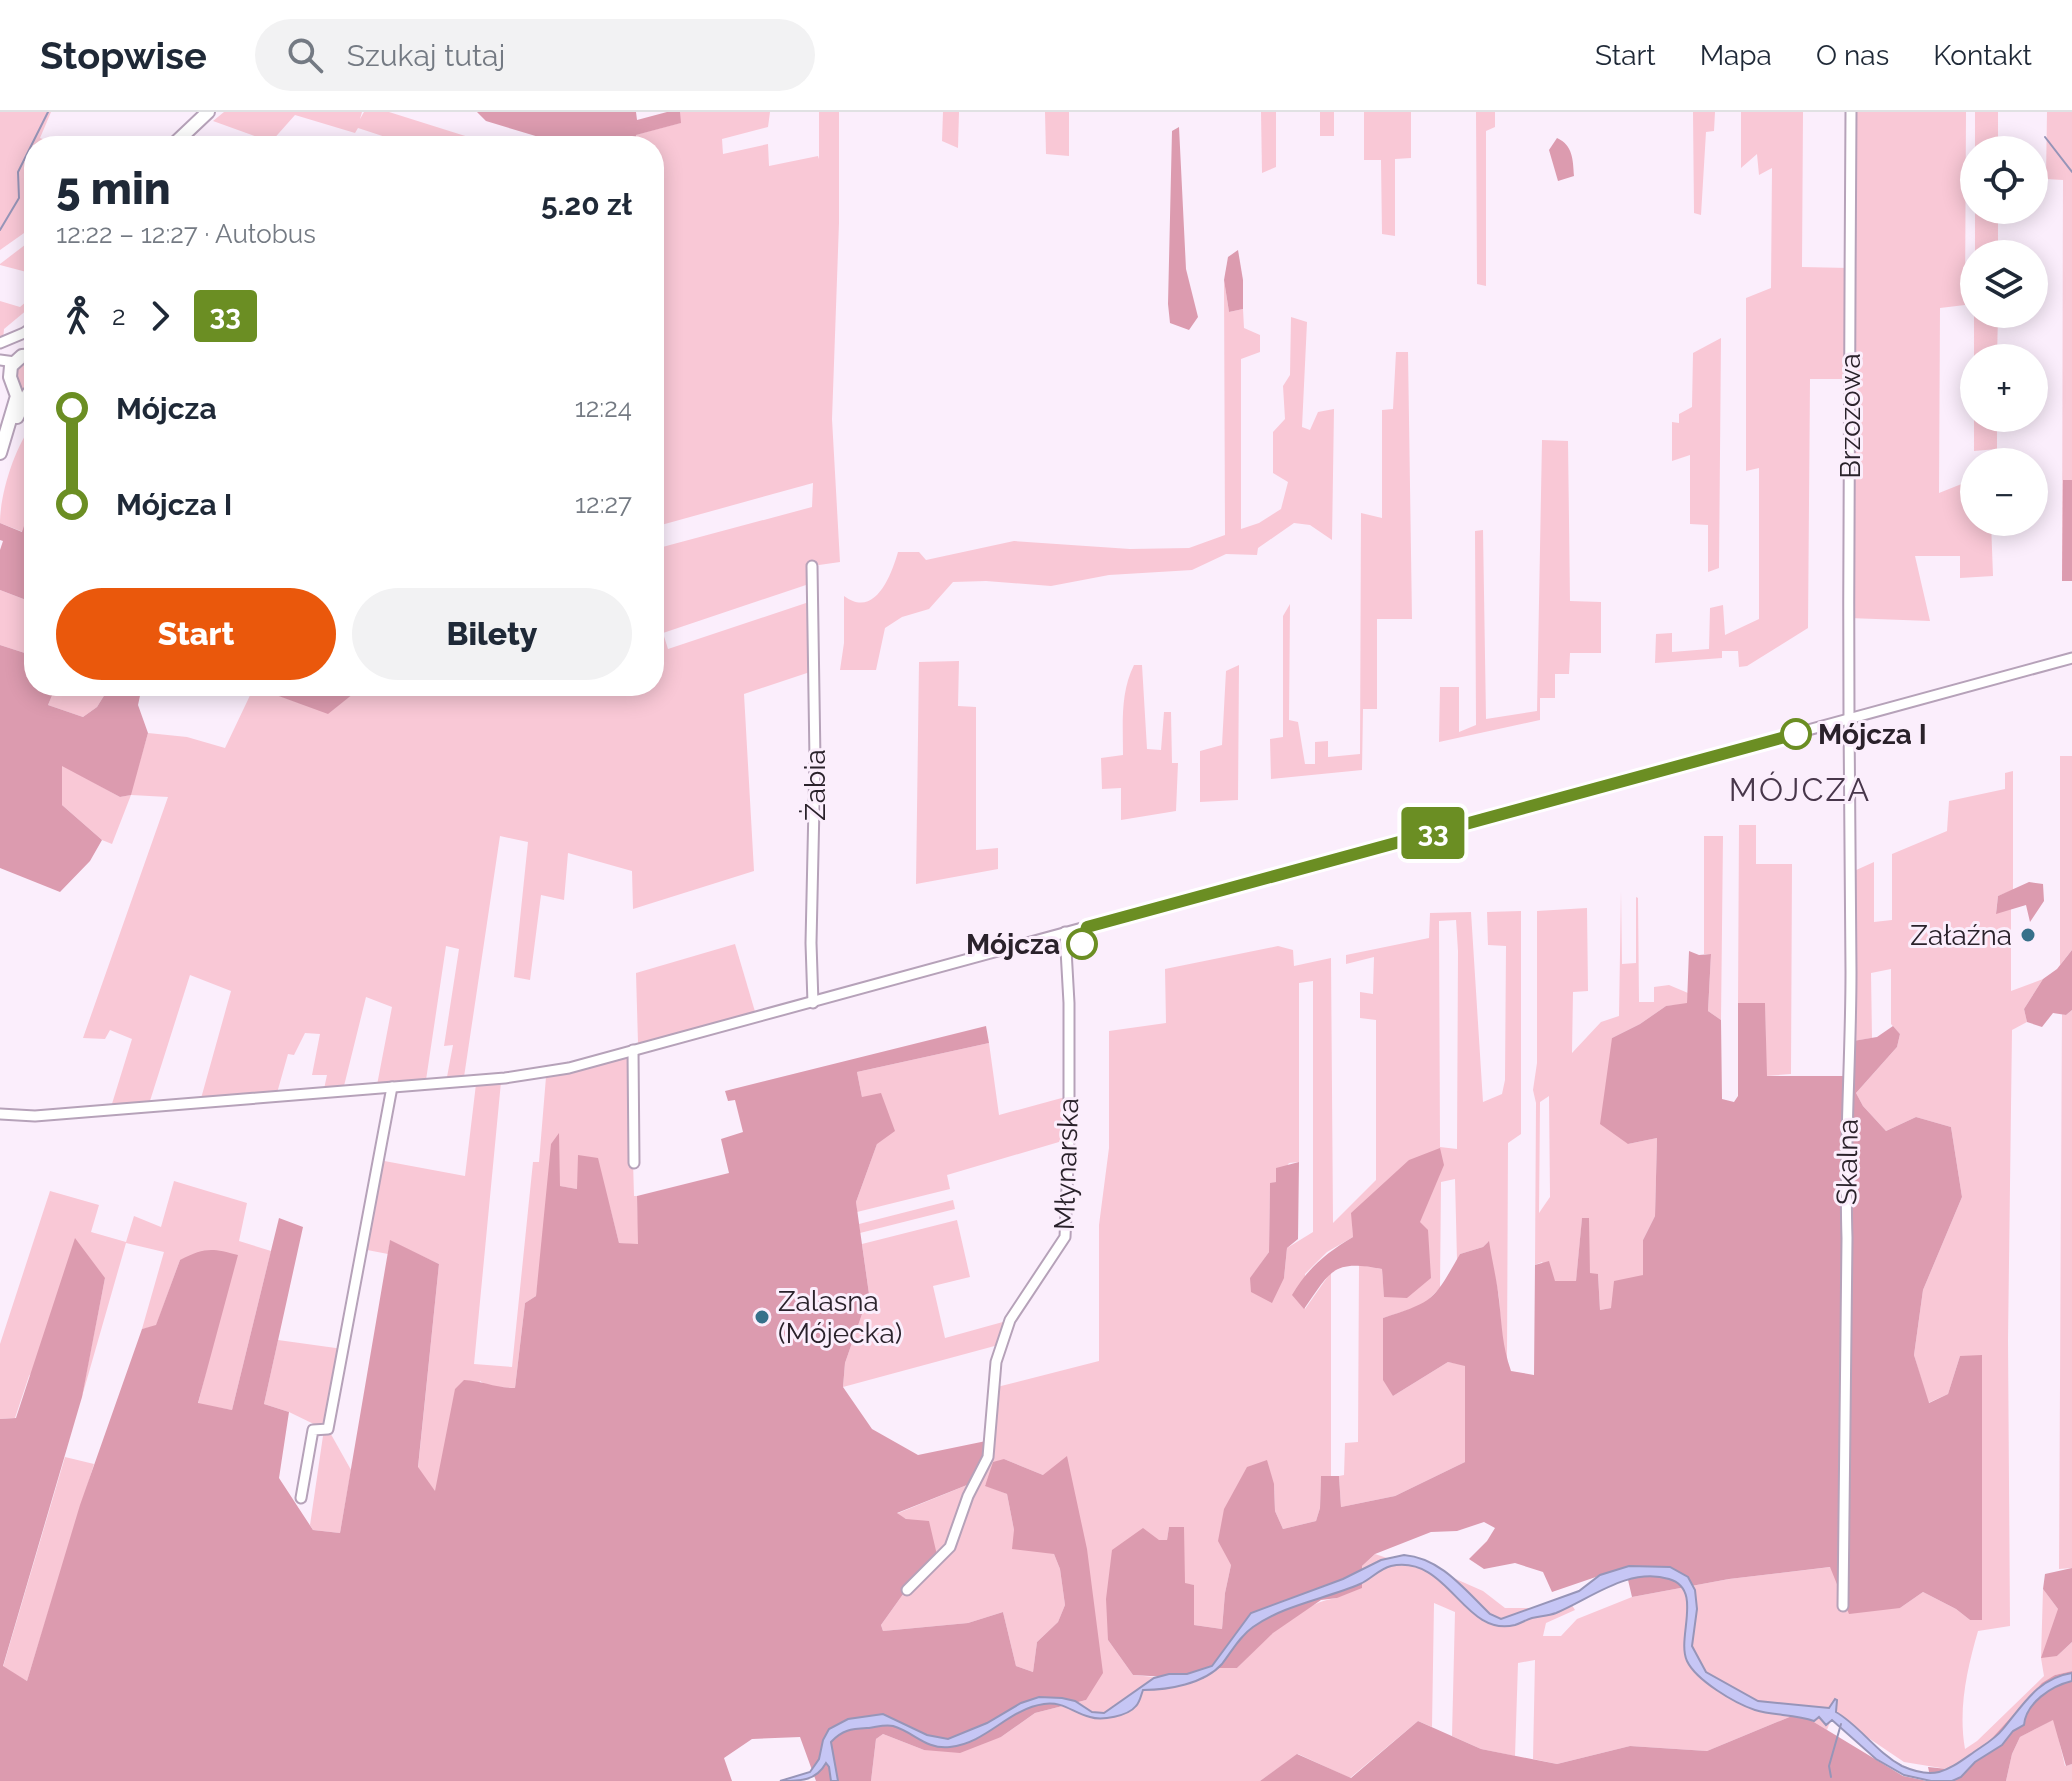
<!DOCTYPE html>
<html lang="pl">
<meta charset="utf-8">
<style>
body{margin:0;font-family:Raleway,sans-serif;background:#f2f2f3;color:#1f2937;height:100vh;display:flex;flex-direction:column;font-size:30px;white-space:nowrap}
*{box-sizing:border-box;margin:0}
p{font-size:26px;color:#747a83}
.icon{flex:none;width:44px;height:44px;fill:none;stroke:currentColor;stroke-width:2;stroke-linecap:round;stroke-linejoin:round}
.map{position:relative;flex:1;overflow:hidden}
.panel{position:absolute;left:24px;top:24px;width:640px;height:560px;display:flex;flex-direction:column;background:#fff;border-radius:32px;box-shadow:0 4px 20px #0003}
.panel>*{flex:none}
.badge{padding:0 16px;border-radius:6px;font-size:28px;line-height:52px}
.controls{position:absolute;left:1960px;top:24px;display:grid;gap:16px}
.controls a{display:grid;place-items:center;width:88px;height:88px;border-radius:50%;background:#fff;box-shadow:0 4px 20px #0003;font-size:40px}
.map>.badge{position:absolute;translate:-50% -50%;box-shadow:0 0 0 4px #fff}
.legs{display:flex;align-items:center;gap:12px;height:88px;padding:0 32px;font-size:26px}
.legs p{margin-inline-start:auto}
.head{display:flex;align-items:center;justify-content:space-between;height:136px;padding:0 32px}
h1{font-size:44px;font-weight:800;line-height:60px}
.cta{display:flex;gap:16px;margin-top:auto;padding:16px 32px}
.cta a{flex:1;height:92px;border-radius:48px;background:#ea580c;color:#fff;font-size:32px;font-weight:800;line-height:92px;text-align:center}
.cta a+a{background:#f2f2f3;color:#1f2937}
ul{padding:0 32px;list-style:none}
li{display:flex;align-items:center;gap:28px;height:96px;font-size:30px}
li i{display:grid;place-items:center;width:12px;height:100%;margin:0 10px;background:currentColor}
li i::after{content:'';width:20px;height:20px;margin:-10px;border:6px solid;border-radius:50%;background:#fff}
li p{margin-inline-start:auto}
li:first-child i{background:linear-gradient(#0000 50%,currentColor 0)}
li:last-child i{background:linear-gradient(currentColor 50%,#0000 0)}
header{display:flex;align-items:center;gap:48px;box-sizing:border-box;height:112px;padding:0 40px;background:#fff;border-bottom:2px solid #e0e1e3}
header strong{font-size:38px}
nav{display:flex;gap:44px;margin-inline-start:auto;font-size:28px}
.search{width:560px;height:72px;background:#f2f2f3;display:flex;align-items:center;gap:20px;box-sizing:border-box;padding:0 28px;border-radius:44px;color:#747a83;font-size:30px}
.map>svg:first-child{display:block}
.green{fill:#f9c8d6;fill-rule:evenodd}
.forest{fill:#dc9baf}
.water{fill:#c6c6f5;stroke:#9795b8;stroke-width:2}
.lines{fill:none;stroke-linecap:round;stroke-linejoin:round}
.stream{stroke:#9795b8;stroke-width:2}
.minor-casing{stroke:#b6a2b9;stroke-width:13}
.major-casing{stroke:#b6a2b9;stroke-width:16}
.minor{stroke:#fff;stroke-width:9}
.major{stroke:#fff;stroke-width:12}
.line-1-casing{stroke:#fff;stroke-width:18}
.line-1{stroke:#6b8e23;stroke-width:12}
.stop-1-dot{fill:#fff;stroke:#6b8e23;stroke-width:4}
.poi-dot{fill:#37708a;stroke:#fbeefc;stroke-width:3}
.labels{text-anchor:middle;stroke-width:6;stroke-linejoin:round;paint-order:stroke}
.street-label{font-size:28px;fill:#2a222b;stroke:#fbeefc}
.stop-label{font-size:28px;font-weight:bold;fill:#2a222b;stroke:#fbeefc;text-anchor:start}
.poi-label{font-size:28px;fill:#2a222b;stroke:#fbeefc;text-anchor:end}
.quarter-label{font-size:32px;letter-spacing:2px;fill:#48374b;stroke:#fbeefc}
</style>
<header>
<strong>Stopwise</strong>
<div class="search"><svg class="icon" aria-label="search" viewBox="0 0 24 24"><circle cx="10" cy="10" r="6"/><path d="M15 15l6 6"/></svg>Szukaj tutaj</div>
<nav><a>Start</a><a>Mapa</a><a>O nas</a><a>Kontakt</a></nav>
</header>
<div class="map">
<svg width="2072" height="1669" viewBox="0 0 2072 1669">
<rect width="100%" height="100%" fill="#fbeefc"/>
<g class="green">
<polygon points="0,0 51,0 40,26 61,34 34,34 34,114 0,138"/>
<polygon points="224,0 362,0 360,7 364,0 389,0 497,34 413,34 358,16 355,21 295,3 271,30 213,9"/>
<polygon points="680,0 770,0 768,15 722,27 723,42 768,32 769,54 818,44 819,47 819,0 839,0 839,111 832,307 840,450 812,454 812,471 663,521 668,537 812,489 813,559 744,582 754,759 633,797 632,759 568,741 564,788 541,783 530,868 514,865 528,730 500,724 464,965 447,965 453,933 444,934 459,837 446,834 426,968 377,973 392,895 366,885 344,974 324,977 327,963 312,963 320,922 305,921 294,943 288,942 277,981 200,990 231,879 190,863 149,992 111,995 132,927 110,918 105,927 83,926 168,685 131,683 112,732 102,728 62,693 62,653 120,685 130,683 148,621 187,625 225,636 254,575 328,601 363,574 654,574 654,427 655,437 812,395 813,371 654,415 654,34 635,34 635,23 680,11"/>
<polygon points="943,0 959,0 958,36 942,29"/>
<polygon points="1045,0 1069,0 1069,44 1046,42"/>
<polygon points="1261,0 1276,0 1276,55 1262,61"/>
<rect x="1320" y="0" width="14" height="24"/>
<polygon points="1364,0 1411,0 1411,46 1395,47 1395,124 1382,122 1381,48 1364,48"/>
<polygon points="1476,0 1495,0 1495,15 1486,19 1486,174 1477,172"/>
<polygon points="1693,0 1715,0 1714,19 1706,20 1701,103 1694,101"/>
<polygon points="1741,0 1803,0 1802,155 1849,156 1851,0 1966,0 1965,193 1940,196 1939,381 1969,369 1969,391 1974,390 1974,410 1991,410 1993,464 1960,466 1960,444 1915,444 1930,509 1849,506 1850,267 1810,267 1808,516 1747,554 1739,555 1738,539 1722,539 1722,546 1655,551 1656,522 1672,521 1672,540 1709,537 1710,496 1723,493 1725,523 1759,507 1759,356 1746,359 1746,186 1771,176 1772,56 1759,63 1757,42 1741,56"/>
<rect x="1975" y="0" width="23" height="38"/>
<polygon points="2047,0 2072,0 2072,469 2062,469 2063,68 2046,67"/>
<rect x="1975" y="98" width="23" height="44"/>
<polygon points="34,126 34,162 0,153 0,152"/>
<path d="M1224,168l5,32 14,-3 1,19 16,7v17l-19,7v170l18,-6 22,-14 7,-27 -15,-9v-41l12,-13 -2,-33 7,-11 1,-58 16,5 -5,105 8,3 8,-18 16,-3 -2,131 -22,-15 -16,-2 -36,25 -1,7 -31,-1 -34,16 -83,5 -58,11 -65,-5 -33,1 -24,27 -27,8 -17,11 -9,42h-36l4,-27v-47c31,23 47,-20 54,-44h21l7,8 88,-19 116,8 59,-1 36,-13z"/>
<polygon points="34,183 34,192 4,217 3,228 0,228 0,189 20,195"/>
<polygon points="1974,202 1998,202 1997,246 1974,246"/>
<polygon points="1721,226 1719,456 1708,460 1708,413 1690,412 1690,343 1672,349 1672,310 1679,311 1679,302 1692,295 1693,241"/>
<polygon points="1396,240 1408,240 1412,507 1377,507 1377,597 1363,597 1362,658 1271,667 1270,627 1283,625 1283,504 1290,492 1289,608 1298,610 1305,652 1315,652 1315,630 1328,629 1328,645 1360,642 1361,401 1382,406 1382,298 1393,297"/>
<polygon points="34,248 34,278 26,278 17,273 15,258 21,249"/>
<polygon points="1974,306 1997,306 1997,337 1974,339"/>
<path d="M34,311v96l-7,-2 -4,15 -23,-9c0,-29 15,-78 34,-100z"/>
<polygon points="1542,328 1568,329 1570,489 1601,490 1601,541 1570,541 1569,562 1555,562 1555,586 1540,586 1540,608 1439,630 1440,575 1459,575 1459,620 1476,613 1475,419 1483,418 1486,607 1537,599"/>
<polygon points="0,478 34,491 34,544 0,533"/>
<polygon points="959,549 958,594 976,595 976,738 998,736 998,757 916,772 919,550"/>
<path d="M1134,553h8l5,84 14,1 3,-38h7l1,51h6l-2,48 -55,9v-32l-19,1 -1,-31 22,-3c0,-30 -3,-62 11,-90z"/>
<polygon points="1239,553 1238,688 1200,690 1200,639 1222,633 1226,559"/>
<polygon points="56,574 110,574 97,595 83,605 48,593"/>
<polygon points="2060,644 2072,644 2072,838 2060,853"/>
<path d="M2013,659v119l-15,6 -2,17 15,-4v82l32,-12 -19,30 3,13 -15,8 -4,310 2,286 -32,5c-11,38 -20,78 -13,118l12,-8 67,-65 -3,-18 2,-69 15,20 -1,47 15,-14v29l-17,4 -69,70 -39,24 -43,-7 -71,-48 -6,16 -28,-17 -92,38 -77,-5 -73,18 -24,-5 2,-99 -17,3 -3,93 -34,-7 -29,-13 3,-124 -21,-9 -2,124 -14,-6 -68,57 -52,-24 -38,27h-389l5,-42 7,-5 41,16 77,-13 34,-24 51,-13 -43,-225 -39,-16 -19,26 22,9 7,36 40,24 6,15 5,36 -7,17 -21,20 -4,30 -17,-6 -13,-54 -35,11 -85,8 -2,-6 35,-49 -10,-57 -10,-5 76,-31 11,-24 10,-71 106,-27v-136l10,-77v-117l57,-8 -1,-54 113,-23 15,4 1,16 37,-8 2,265 43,-43v-160l-16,-2v-26l13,2 1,-37 -28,7v-9l83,-17 1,-25 41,-1 12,190 19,-8 3,-14 1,-134 -18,-1 -1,-33 34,-1v223l-13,9 -1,216 -5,-14 -3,-48 -11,-55 -5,5 -23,7 -3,6 -2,-81 -14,3 -1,106 -17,17 -40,13 10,78 55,-34 17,3v97l-70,34 -54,11 -2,-31 5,-1 1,-32 13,-1 1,-177 23,4 2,27 -5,-106 -27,23 1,24 -26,15 -22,22v35l26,-37v204l-10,1 -1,31 -4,13 -33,8 -8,-18 -1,-27 -43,81 -6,28 -3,36 -28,-4v-40l-9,-1 -16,-57 -2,13h-8l-51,100 25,35 41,4 43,-11h20c27,-27 61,-65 100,-70l25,-32 13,-12 18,6 31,5 59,26 22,17h30l33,-9 7,11 -29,13 -3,13h18l16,-17 55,-22 97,-18 102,-12 69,41 23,-16 33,17 14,11h12v-264h-22l-12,38 -20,9 -14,-48 9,-65 39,-93 -11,-70 -35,-10 -30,14 -23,-25 -7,-13 41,-46 3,-13 -9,-10v-55l-20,4 1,65 -19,3 1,-170 20,-9v60l18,-2v-66l55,-23 2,-30 56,-12v-16zM1456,808l2,31 -1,198 -17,-2 -1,-226zM1313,869v251l-26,16 -3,30 -34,1 19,-27 1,-68 6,-2 13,-19 10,-1v-179z"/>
<polygon points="1739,713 1756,713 1756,752 1792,752 1791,962 1766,964 1765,891 1738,891"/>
<polygon points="1704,724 1723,724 1721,908 1708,899 1711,842 1704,842"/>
<path d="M1621,779l1,73 14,-1v-66l2,1 1,104h15v-15l15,-2 19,8 -1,11 -21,2 -26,18 -28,14 16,106 29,-6 -2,78 -12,24v35l-32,33 -11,2 -2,-36h-8l-8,-55 -6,63h-21l-13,-20 -7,3 1,-162 -3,-13 4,-27v-152l50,-3 1,83 -15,1 -1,61 29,-31 18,-6zM1549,984l1,101 -11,16 1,-111z"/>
<polygon points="735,832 756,903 638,931 636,861"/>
<polygon points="2072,898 2072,1456 2059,1457 2062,902 2066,903"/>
<polygon points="989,931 999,1003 1069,984 1069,1027 947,1063 950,1077 857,1100 856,1090 877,1032 862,985 857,960"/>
<polygon points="630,944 634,1084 637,1084 639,1133 619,1131 610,1096 577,1077 559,1074 559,1023 536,1184 525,1191 515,1276 489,1275 480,1269 435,1380 418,1356 439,1152 390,1129 388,1142 362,1137 379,1048 465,1064 476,972 501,970 474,1252 512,1255 533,1050 539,1050 546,965"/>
<polygon points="174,1069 247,1091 239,1129 271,1139 232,1298 198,1292 215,1223 180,1148 156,1214 142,1217 164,1140 126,1131 81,1288 105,1166 29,1264 15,1306 0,1307 0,1232 50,1079 99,1093 91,1120 126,1130 134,1104 161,1115"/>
<polygon points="953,1088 955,1097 860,1121 859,1112"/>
<polygon points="957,1108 970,1165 933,1174 945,1226 1010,1208 1002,1232 843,1275 845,1251 869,1182 862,1132"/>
<polygon points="278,1228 343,1237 328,1317 351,1358 340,1421 313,1418 310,1413 324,1317 289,1300 264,1292"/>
<polygon points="65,1345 94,1352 27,1569 3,1555"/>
<polygon points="2054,1607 2065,1654 2072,1652 2072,1669 2006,1669 2012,1642 2020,1625"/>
</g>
<g class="forest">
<polygon points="477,0 636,0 637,8 667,0 680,0 681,11 636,23 635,34 569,34 486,9"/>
<polygon points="1179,15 1186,157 1198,205 1189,218 1170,211 1168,192 1172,19"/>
<path d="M1557,26c16,7 16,22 17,38l-16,5 -9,-31z"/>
<polygon points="1238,138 1243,168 1243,197 1229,200 1224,168 1228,145"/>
<polygon points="2063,368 2072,368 2072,469 2062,469"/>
<polygon points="27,405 34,407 34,491 0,478 0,438 3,429 0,428 0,411 22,420"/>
<polygon points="0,533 34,544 34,574 56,574 48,593 83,605 97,595 110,574 141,579 138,593 148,621 131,683 120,685 62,654 62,693 102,728 90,749 60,780 0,756"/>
<polygon points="251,574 363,574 328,602"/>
<polygon points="2029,770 2043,772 2044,789 2030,810 2026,793 1996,802 1998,784"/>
<polygon points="2072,838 2072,898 2066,903 2053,901 2042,915 2027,910 2024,897 2043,867 2057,857"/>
<path d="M1689,839l10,4 12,-1 -3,57 13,9 1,79 12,3 4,-6v-93h27l2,73h79l7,-35 24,-4 16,-11 7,8 -3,13 -41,46 7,13 23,25 30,-14 35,10 11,70 -39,93 -9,65 15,48 19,-9 12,-38 22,-1v265h-12l-14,-11 -33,-17 -23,16 -51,6 -19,-47 -101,12 -97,18 -7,-30 -73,25 -9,-20 -28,-9 -31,6 -15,-10 18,-18 8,-13 -11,-6 -27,9 -26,1 -56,22 -13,12v22l-25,10 -16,2 -48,33 -36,35h-20l-14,11 -70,-4 -25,-35 -2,-41 6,-49 31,-22 16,12h8l2,-13h15l1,56 9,2v40l28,4 3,-36 6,-28 -13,-24 6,-32 23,-42 20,-7 7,24 1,27 8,18 33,-8 4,-13 1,-32h18l2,31 54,-11 70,-34v-96l-17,-4 -55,34 -10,-16v-62c52,-17 50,-17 77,-64l23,-7 6,-6c3,20 8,39 10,59 3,26 3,45 12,71l23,4 1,-110 14,-4 6,20h21l6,-63h7l1,55 8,1 2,36 11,-2 3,-27 29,-6v-35l12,-24 2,-78 -29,6 -28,-20 12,-86 28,-14 26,-18 21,-3z"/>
<path d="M986,914l3,17 -132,29 5,25 19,-4 14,38 -18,13 -21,58 13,92 -24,69 -2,24 29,42 46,26 68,-14 -3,18 -11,24 -75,30 9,6 23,2 8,34 -21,21 -35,49 2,6 85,-8 35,-11 13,54 17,6 4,-30 21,-20 7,-17 -5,-36 -6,-15 -42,-5 2,-19 -7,-36 -22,-8 8,-24 11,-3 39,16 24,-19 20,93 16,124 -17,27 -51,13 -34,24 -41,16 -36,-3 -41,-16 -7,5 -5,42h-55l-16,-44 -48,2 -28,19 8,23h-732v-362l16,-1 59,-180 30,40 -23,119 -79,269 24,15 53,-176 62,-176 14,-4 24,-65c25,-13 32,-12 58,-5l-40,148 34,7 47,-192 24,9 -39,177 25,8 -10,66 34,52 27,3 50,-293 49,24 -21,203 17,24 20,-102 9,-9c18,1 32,8 51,8l10,-85 11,-7 15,-152 8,-11 1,53 17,3 1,-34 20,3 21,85 19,1 -1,-48 92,-23 -8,-34 22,-7 -8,-32 -7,1 -3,-10z"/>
<path d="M1440,1036l4,17 -24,57 8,8 3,48 -24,20 -23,-1 -2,-28c-50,-10 -51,2 -78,40l-12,-14c16,-27 34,-42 61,-58l-2,-24 58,-53z"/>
<polygon points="1299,1050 1298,1127 1287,1136 1284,1166 1272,1191 1251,1180 1250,1166 1269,1140 1270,1071 1276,1070 1276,1056"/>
<polygon points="2072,1456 2072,1530 2057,1544 2041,1546 2058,1497 2043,1477 2045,1462"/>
<polygon points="2072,1559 2072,1652 2066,1654 2053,1608 2020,1625 2012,1642 2006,1669 1931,1669 1928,1655 1947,1657 1986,1633 2042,1571 2055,1563"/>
<polygon points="1799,1601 1903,1664 1927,1669 1260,1669 1297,1642 1351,1666 1418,1609 1481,1637 1557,1652 1630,1634 1707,1639"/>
</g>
<path class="water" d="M1404,1443c37,3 61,35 86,59l11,5 78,-28 21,-16 29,-9 41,1 18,10 7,13 2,19 -5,37 14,26 52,29 71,7 6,-9 2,1 -1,12c24,14 40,40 66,54 34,15 46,4 72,-14 10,-7 21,-13 29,-23 20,-24 35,-51 69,-56v8c-21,5 -46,22 -48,44l-11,6 -11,14 -27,17 -14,15 -9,4h-21l-27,-6 -28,-16 -44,-39 -6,5 -7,-8 -5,4c-19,-7 -40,-5 -59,-11 -21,-7 -59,-30 -68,-49 -11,-23 17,-72 -18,-82 -41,-12 -77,19 -113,34 -8,3 -16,3 -24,5 -6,2 -11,5 -17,7 -52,13 -66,-71 -124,-59 -12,3 -20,13 -31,18 -35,15 -76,21 -107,43 -13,9 -21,24 -31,37 -18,20 -54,26 -79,26 -2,5 -3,12 -7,16 -8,10 -34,15 -46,11 -17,-4 -27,-16 -46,-13 -36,5 -57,39 -94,43 -24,3 -36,-15 -57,-21 -8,-2 -16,1 -24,2 -17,1 -26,1 -38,14l7,39h-7l-2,-14 -3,-4c-10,18 -25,18 -46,18l30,-9 9,-13 4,-19 6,-11 19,-10 35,-5 44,21 21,4 39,-16 34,-20 18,-6 23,1 13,3 17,11 12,1 50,-35 15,-4h18l25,-8 39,-53 92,-34 38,-19z"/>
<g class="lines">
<g class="stream">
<polyline points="2045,25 2072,60"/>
<polyline points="0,118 19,86 18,60 48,0"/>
<polyline points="1831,1665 1829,1654 1841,1612"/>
</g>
<defs>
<g id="minor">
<polyline points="0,231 24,221 34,214"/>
<polyline points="0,248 15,250"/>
<polyline points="812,454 815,648 811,831 813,891"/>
<polyline points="633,938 634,1051"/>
<polyline points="0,1002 35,1004 505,966 569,956 2072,546"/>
<polyline points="301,1386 313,1318 328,1317 392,975"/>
<polyline points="907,1478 950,1435 968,1384 988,1345 996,1250 1010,1208 1065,1125 1069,1027 1069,891 1065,820"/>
<path d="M1843,1494l4,-368c-3,-89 4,-177 4,-266 0,-85 -2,-170 -2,-254 -1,-202 1,-404 2,-606"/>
</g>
<g id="major">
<polyline points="172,34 208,0"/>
<polyline points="17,305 28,282"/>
<polyline points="0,341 17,284 10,265 11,254 22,244 34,243"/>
</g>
</defs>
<use href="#minor" class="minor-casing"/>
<use href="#major" class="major-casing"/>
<use href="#minor" class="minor"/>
<use href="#major" class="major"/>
</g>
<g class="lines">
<defs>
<polyline id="line-1" points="1082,832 1087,815 1796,622"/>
</defs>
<use href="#line-1" class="line-1-casing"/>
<use href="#line-1" class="line-1"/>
</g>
<g class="stop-1-dot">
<circle cx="1796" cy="622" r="14"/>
<circle cx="1082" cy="832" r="14"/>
</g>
<g class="poi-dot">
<circle cx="2028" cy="823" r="8"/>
<circle cx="762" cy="1205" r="8"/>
</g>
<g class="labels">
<g class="street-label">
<text transform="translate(1850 304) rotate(-90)" y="10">Brzozowa</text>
<text transform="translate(815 673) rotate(-90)" y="10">Żabia</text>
<text transform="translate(1847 1050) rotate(-89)" y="10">Skalna</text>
<text transform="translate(1066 1052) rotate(-88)" y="10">Młynarska</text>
</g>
<g class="stop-label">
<text x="1818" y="632">Mójcza I</text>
<text x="1060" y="842" text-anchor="end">Mójcza</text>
</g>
<g class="poi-label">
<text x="2012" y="833">Załaźna</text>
<text x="778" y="1199" text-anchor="start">Zalasna<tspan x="778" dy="32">(Mójecka)</tspan></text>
</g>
<g class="quarter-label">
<text x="1800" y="689">MÓJCZA</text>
</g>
</g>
</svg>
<div class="controls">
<a><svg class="icon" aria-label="locate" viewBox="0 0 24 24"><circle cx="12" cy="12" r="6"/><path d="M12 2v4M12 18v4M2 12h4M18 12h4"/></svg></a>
<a><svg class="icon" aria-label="layers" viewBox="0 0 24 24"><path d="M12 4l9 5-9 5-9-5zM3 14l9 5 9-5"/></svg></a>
<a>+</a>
<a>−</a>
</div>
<b class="badge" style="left:1433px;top:721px;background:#6b8e23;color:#fff">33</b>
<section class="panel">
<div class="head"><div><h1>5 min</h1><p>12:22 – 12:27 · Autobus</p></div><b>5.20 zł</b></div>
<div class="legs"><svg class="icon" aria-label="walk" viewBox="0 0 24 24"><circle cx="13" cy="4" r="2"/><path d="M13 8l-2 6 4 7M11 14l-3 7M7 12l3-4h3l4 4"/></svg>2<svg class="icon" aria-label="forward" viewBox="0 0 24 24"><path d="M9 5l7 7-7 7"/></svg><b class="badge" style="background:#6b8e23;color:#fff">33</b></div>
<ul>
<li><i style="color:#6b8e23"></i><b>Mójcza</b><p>12:24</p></li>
<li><i style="color:#6b8e23"></i><b>Mójcza I</b><p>12:27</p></li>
</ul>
<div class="cta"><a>Start</a><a>Bilety</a></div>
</section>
</div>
